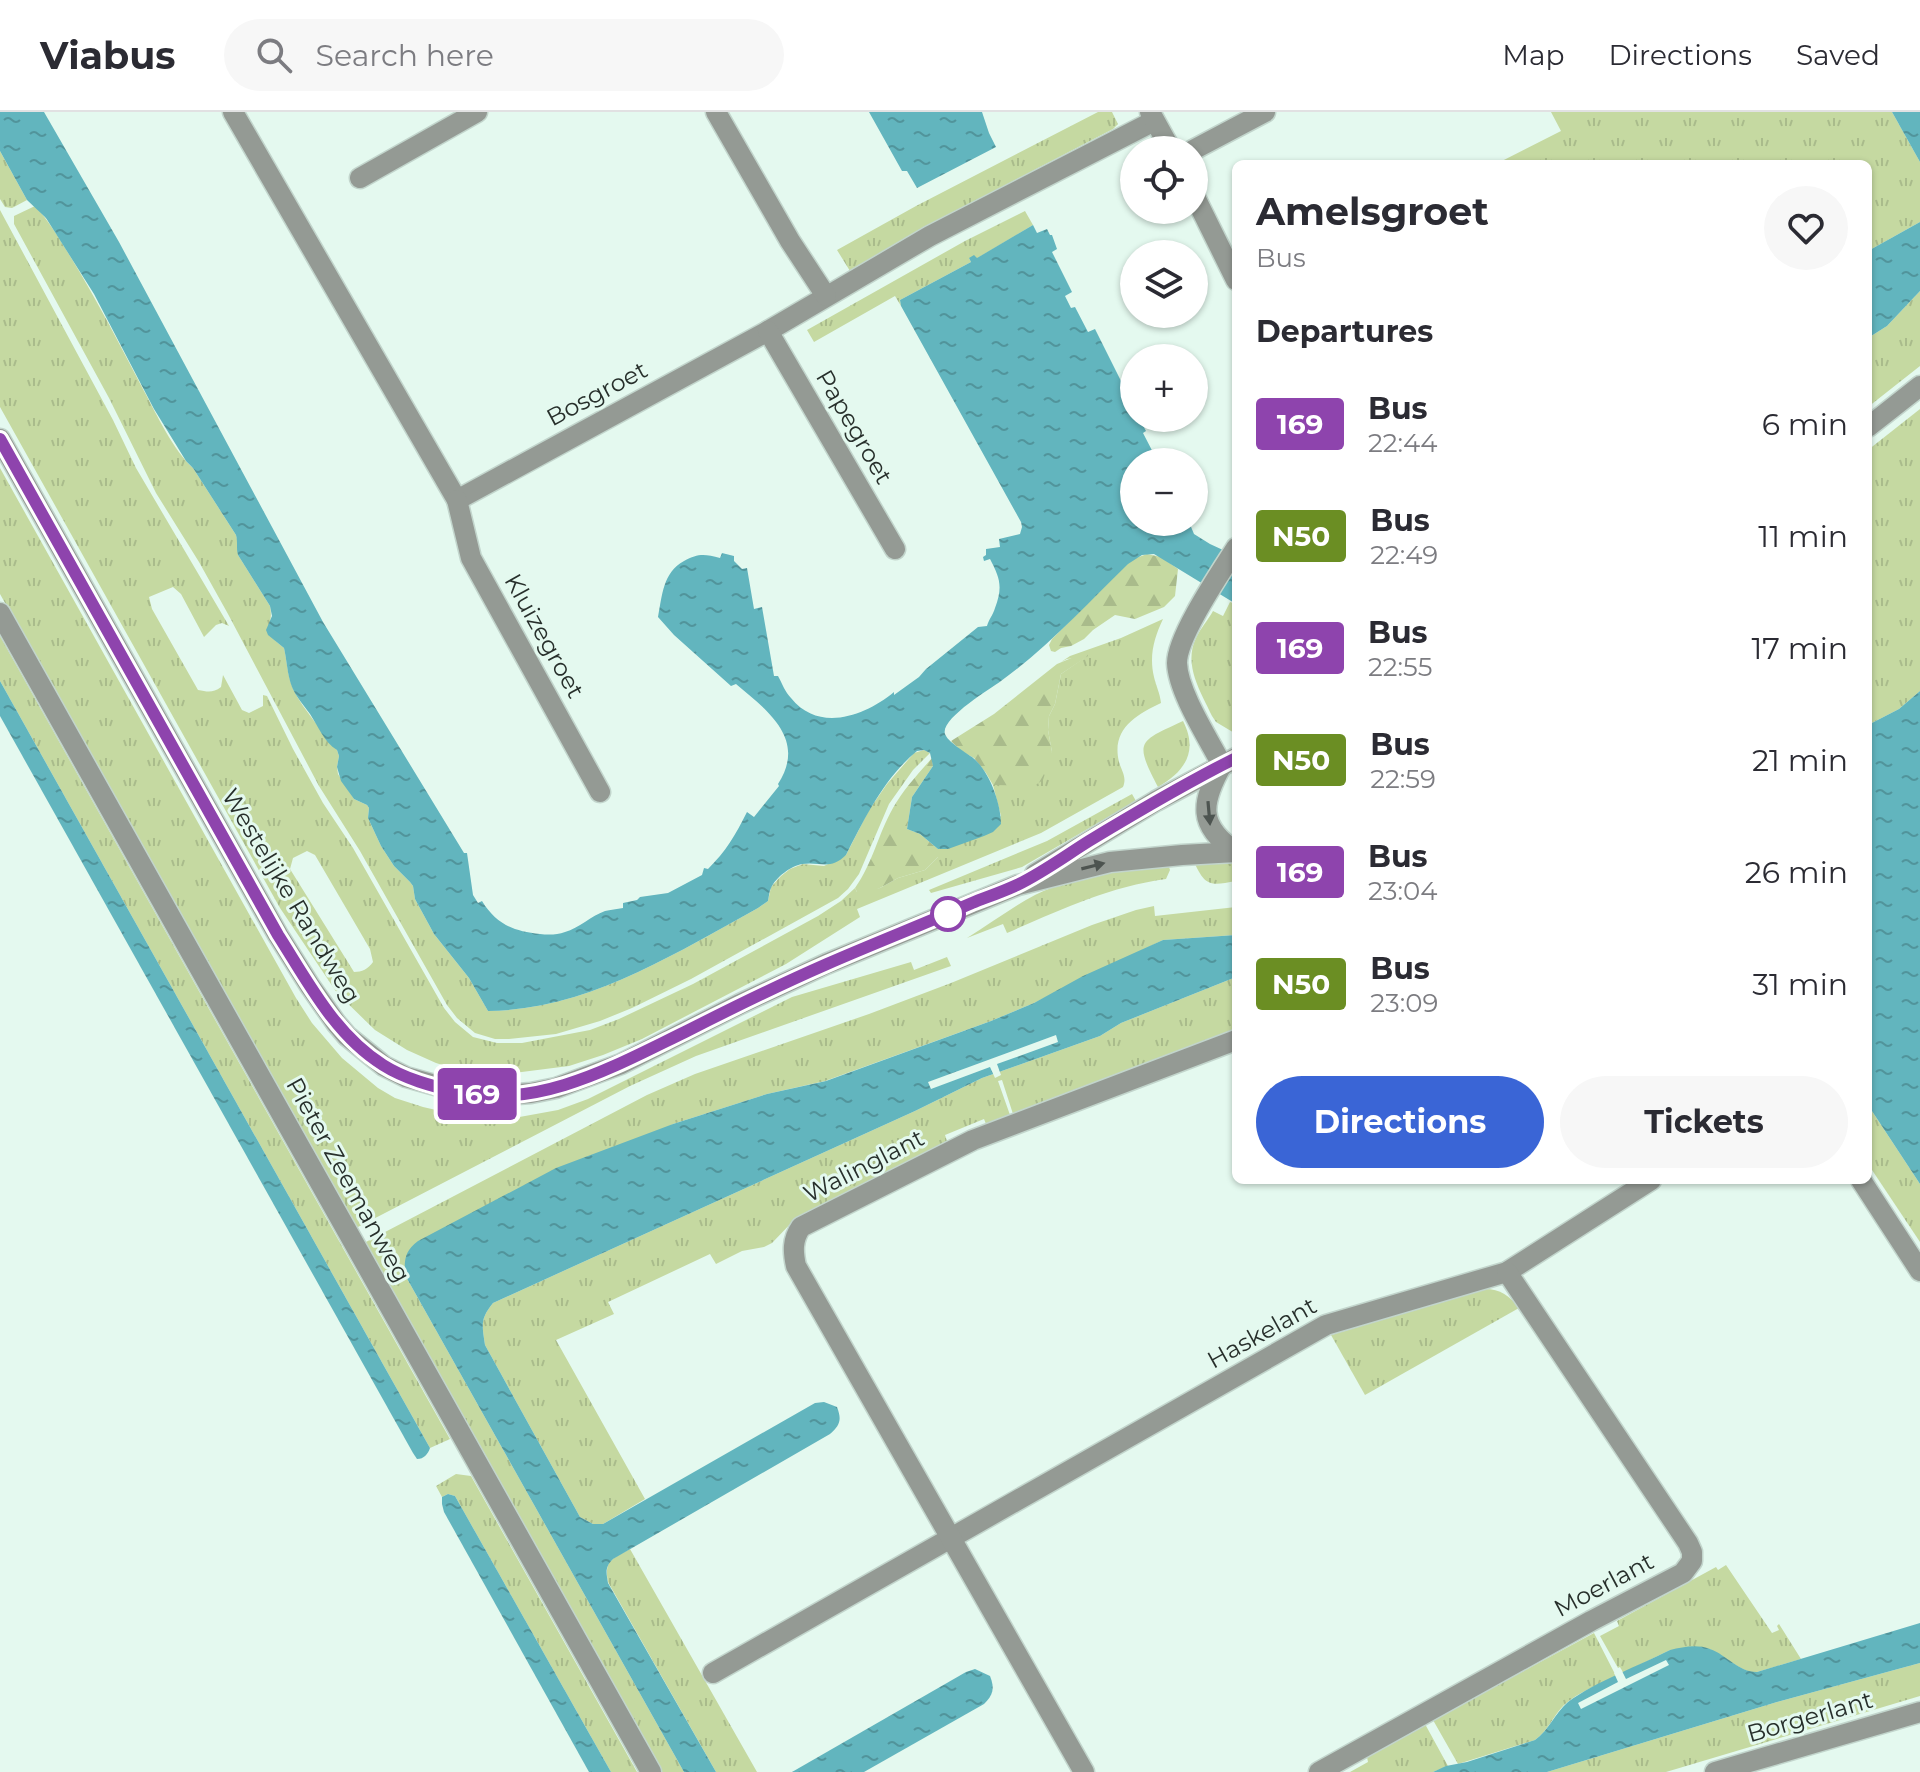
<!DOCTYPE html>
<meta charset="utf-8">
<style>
body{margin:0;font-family:Montserrat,sans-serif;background:#f7f7f7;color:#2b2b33;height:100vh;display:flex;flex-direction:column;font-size:30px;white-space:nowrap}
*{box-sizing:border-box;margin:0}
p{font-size:26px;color:#7c7c81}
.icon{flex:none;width:44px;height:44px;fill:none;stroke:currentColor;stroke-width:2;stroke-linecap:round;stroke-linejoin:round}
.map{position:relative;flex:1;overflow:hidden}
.details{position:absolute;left:1232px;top:48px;width:640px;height:1024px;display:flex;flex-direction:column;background:#fff;border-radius:12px;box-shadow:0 2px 6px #0004}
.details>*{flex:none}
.badge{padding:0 16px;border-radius:6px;font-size:28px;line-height:52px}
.tools{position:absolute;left:1120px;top:24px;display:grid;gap:16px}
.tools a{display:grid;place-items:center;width:88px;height:88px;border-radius:50%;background:#fff;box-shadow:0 2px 6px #0004;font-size:40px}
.map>.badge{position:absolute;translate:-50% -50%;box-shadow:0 0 0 4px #fff}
h2{padding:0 24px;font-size:30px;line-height:72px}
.round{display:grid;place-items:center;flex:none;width:84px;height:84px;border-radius:42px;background:#f7f7f7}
.headline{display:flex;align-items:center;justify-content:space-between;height:136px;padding:0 24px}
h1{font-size:38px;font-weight:700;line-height:60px}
.primary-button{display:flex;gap:16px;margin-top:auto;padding:16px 24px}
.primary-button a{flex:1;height:92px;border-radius:48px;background:#3a65d6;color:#fff;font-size:32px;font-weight:700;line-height:92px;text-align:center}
.primary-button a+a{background:#f7f7f7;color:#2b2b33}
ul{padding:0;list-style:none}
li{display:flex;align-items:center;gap:24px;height:112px;padding:0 24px}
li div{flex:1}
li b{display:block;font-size:30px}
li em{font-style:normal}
li .badge{min-width:88px;font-weight:700;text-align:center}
header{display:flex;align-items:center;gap:48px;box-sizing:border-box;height:112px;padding:0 40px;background:#fff;border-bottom:2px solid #e1e1e2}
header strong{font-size:38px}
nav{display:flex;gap:44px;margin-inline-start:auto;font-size:28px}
.search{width:560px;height:72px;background:#f7f7f7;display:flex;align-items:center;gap:20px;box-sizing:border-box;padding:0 28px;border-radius:44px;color:#7c7c81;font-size:30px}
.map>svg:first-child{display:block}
.grass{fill:url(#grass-tufts);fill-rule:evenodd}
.forest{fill:url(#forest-firs)}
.water{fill:url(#water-ripples)}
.pier{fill:#e4f9ef}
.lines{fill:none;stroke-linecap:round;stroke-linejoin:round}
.minor-casing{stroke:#c2d5cc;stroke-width:23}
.tertiary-casing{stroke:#c2d5cc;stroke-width:23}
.minor{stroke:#949a94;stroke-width:20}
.tertiary{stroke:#949a94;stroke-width:20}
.oneway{fill:#4d5450}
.line-casing{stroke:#fff;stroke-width:18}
.line{stroke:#8e44ad;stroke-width:12}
.stop-dot{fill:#fff;stroke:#8e44ad;stroke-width:4}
.labels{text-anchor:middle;stroke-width:6;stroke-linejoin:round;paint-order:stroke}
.street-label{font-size:24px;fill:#272f2b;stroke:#e4f9ef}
</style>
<header>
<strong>Viabus</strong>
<div class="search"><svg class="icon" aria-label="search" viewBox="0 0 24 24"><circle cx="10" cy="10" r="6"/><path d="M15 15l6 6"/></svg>Search here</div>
<nav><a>Map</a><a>Directions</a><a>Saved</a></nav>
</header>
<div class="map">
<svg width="1920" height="1660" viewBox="0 0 1920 1660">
<defs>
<pattern id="grass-tufts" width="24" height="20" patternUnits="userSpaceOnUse" patternTransform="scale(2)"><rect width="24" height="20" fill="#c5d9a1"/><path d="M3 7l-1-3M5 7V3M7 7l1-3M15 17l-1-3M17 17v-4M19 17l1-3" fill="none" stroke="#a9bb8b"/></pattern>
<pattern id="forest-firs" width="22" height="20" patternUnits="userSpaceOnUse" patternTransform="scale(2)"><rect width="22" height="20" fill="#c5d9a1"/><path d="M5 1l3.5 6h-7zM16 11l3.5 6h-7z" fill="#a9bb8b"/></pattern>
<pattern id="water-ripples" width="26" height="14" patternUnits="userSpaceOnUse" patternTransform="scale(2)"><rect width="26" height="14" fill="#62b5be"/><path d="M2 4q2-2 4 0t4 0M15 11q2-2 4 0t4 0" fill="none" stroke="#51949b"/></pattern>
</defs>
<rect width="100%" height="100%" fill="#e4f9ef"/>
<g class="grass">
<polygon points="1098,0 1112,0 1118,12 1113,17 963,95 850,159 837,138 916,94"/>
<polygon points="1551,0 1892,0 1920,50 1920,110 1868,139 1868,52 1496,52 1561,19"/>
<polygon points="0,39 27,88 12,96 5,95 0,87"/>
<path d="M35,94c14,15 24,32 35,50 27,44 50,89 74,135 13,24 29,59 49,77l43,67 2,8v12l32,51c5,27 -15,18 14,42 3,13 3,25 8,38 7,19 32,46 45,64l2,6 -2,11 1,7 16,25 13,6 2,3 -1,10 13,28 13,20 16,16 3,4 2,13 19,35 35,44 19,33c99,-1 186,-57 270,-103l10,-7 3,-14 10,-11 9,-7 13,-5 21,2 22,-11 23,-45 18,-26 27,-31 10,-3 6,3 -17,17 -24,34 -30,70 -11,15 -10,9 -147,81 -59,29 -32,13 -44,13 -47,5h-14l-20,-6 -18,-15 -10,-13 -87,-154 -41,-65 -91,-172 -29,-52 -43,-69 -47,-95 -95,-174v-8z"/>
<path d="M0,98l113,210 23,48 93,158 -7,-3 -6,2 -12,12 -23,-43 -8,-7 -24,10 3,12 46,81c10,2 15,3 23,-3l2,-12 19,35 7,3 14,-7v-11l4,1 26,53 30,54 30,45 91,160 11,14 18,15 24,6h25l68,-13 29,-11 74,-35 125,-68 23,-15 14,-13 2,4 23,-4 18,-10 27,-8 13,-13v-8h10l53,-33 -8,-31h14l45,-33 -4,-22 1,-14 6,-12 6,-30 26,-18 -20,3 -6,3 9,-6 51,-18 42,-19c-9,19 -14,37 -9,58 2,9 6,16 7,26 -25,12 -50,26 -42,59 3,10 8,15 4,25l-82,46 -184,76 3,8 -74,47 -144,75 -39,16 -34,11 -62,8 -45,-3 -26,-8 -29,-13 -32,-20 -38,-37 -57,-85 -280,-501zM307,739l8,4 55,94 3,13c-5,7 -11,10 -19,10l-64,-103 3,-11z"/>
<polygon points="1025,99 1033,113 976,147 969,146 971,150 900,188 901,194 895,184 814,230 807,218 965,129"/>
<polygon points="1920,179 1920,254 1868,295 1868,226 1887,214"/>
<polygon points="1920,297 1920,579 1899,597 1868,613 1868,338"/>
<polygon points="0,356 296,886 312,911 342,946 378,976 395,986 423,995 462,1004 483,1007 514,1006 558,998 588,987 792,885 911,850 914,858 947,845 951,854 696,944 630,974 356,1116 0,482"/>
<path d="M1230,490l6,2v130l-20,-12 -4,-6c-11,-24 -29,-51 -16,-78 4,-9 12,-18 17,-27l10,5z"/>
<polygon points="0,524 450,1327 430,1336 0,569"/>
<path d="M1183,609c16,31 1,51 -25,66 -24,-46 -20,-45 25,-66z"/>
<polygon points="1132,682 1136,689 1022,755 931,781 929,778 1047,729"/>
<path d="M1236,751v18c-23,4 -30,7 -41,-17z"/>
<path d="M1168,752l2,6 -4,9c-58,8 -106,31 -159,54l-4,-9 -36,14c23,-14 45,-31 68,-43 43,-21 87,-25 133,-31z"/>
<polygon points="1154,794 1155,804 1236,795 1236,823 1163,828 1034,891 991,909 825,969 767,982 673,1012 405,1163 684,1660 660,1660 364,1131 647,983 695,962 869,902 951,871 1092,813 1136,798"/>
<path d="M1236,865v52l-223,85 -11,-34 -4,1 12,34 -24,9 -2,-5 -39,16 2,6 -151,77 -24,25 -8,4 -22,4 -26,13 -6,-10 -102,48 6,12 -58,26 89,159 -42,25h-10l-13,-7 -95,-172c-3,-20 -5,-26 8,-42l422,-192 67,-33 118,-42 21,-13z"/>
<polygon points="1868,993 1920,1072 1920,1130 1868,1052"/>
<path d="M1485,1177c15,0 25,7 34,19l-154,87 -34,-60z"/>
<polygon points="456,1362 471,1364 637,1660 611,1660 455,1384 448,1382 442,1385 436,1374"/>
<path d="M630,1437l127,223h-41l-108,-190c-4,-22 4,-23 22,-33z"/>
<polygon points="1726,1453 1772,1521 1779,1518 1777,1514 1779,1512 1801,1547 1757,1560 1749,1560 1739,1555 1710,1537 1670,1538 1623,1561 1620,1555 1618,1556 1600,1524 1619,1514 1617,1509 1716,1455 1718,1458"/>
<path d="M1594,1521l22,43c-17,9 -38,16 -52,29 -11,11 -16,26 -29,35l-77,24 -25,-44z"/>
<polygon points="1920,1551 1920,1584 1666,1660 1547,1660 1777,1590"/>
<polygon points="1425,1612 1448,1654 1433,1660 1350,1660 1368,1650 1367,1645"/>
</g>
<g class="forest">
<polygon points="1147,442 1161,445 1178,457 1175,484 1164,495 1135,507 1115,503 1093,518 1084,527 1071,534 1061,536 1055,540 1051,539 1049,533 1052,527 1128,451 1136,446"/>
<polygon points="1086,540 1088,544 1061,562 1055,592 1049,604 1048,618 1052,640 1043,668 1034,674 993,673 986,661 974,646 961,639 951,629 994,602 1057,552"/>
<path d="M932,646l1,8 -21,31 -5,32 13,5 18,15v8l-13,13 -27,8 -18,10 -16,6 -7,-2 -2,-4c18,-25 23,-54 38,-80 10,-18 25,-34 39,-50z"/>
</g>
<g class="water">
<path d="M0,0h44l75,130 204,380 141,231h3l6,42 5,8 4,-2c14,23 31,30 58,33 8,1 17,1 25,-2 14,-4 26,-16 40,-21 5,-1 12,-2 18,-3v-5l14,-3 3,-3 28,-4 34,-18 2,-7 4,1c18,-18 27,-33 39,-57l7,5 25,-31 -1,-2c29,-45 -10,-73 -42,-100l-5,2 -57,-51 -16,-18c4,-21 5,-45 26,-56 14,-8 21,-7 36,-3l2,-5 12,3v5l8,8 5,-1 7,41 8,-2 12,69h4c4,7 7,16 13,22 28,35 74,18 103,-6v3l25,-18 7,-8 52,-42 9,-1c2,-7 6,-11 8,-18 8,-21 5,-30 -5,-49l-6,2 -1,-4 3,-2v-6l14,-2 -1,-8 21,-5 2,-7 -1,-5 -120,-216 -1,-6 71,-38 -2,-4 5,-3 3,3 56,-33 4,8 10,-4 3,6h2l5,14 -5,3 20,40 -7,4 6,12 4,-1 13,25 7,-3 30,60 -4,2 13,23v4h5l7,13 -3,2 15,29h-24v60h55l5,12 16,10 26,12v48l-82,-50 -12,1 -14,9c-41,40 -80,83 -127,117 -11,8 -61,38 -56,53 2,7 21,19 27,23 17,13 29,46 29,67l-8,8 -9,4 -36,13h-10l-18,-15 -13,-5 5,-32 21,-31 -3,-13 -6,-3 -7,1c-33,27 -52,67 -71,104 -16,16 -26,6 -44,9 -11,2 -26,13 -31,24 -2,4 -2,8 -3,13l-10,7c-84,46 -171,102 -270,103l-19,-33 -35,-44 -19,-35 -2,-13 -3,-4 -16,-16 -13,-20 -13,-28 1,-10 -2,-3 -13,-6 -13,-18 -4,-14 2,-11 -2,-6c-13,-8 -19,-24 -27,-36 -7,-10 -14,-17 -18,-27 -5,-13 -5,-26 -8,-39l-16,-13 -2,-5 6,-14 -2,-10 -32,-51c-2,-7 0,-12 -2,-20l-43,-67 -7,-7 -32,-52 -60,-115 -48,-76 -19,-18 -27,-49z"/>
<polygon points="869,0 982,0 989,21 996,35 917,76 907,59 902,59"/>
<polygon points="1892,0 1920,0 1920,50"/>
<polygon points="1920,110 1920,179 1887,214 1868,226 1868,139"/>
<path d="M0,569l430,767c-2,6 -6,11 -13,11l-4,-6 -413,-737z"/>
<polygon points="1920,579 1920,1072 1868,993 1868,613 1899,597"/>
<path d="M1236,823v42l-115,46 -21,13 -118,42 -67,33 -422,192c-13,16 -11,22 -8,42l95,172 13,7h10l212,-121 9,-1 13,5c5,13 3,18 -7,27l-217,125c-8,8 -7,13 -5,24l108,189h-32l-279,-497c-1,-16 0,-24 13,-34l138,-73 117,-44 94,-30 59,-13 165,-60 43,-18 49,-27 80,-36z"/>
<polygon points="448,1382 455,1384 611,1660 589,1660 444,1400 442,1392 442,1385"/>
<path d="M1920,1511v40l-143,39 -230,70h-114l13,-6 21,-4 68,-22c14,-10 20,-27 33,-38 27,-20 72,-37 102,-52 13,-3 27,-6 40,-1 17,6 28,23 47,23z"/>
<path d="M975,1557l15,7c5,13 3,19 -6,28l-120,68h-72l174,-100z"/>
</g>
<g class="pier">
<polygon points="1056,923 1058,930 997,952 1001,963 995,966 990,955 931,977 928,970"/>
<polygon points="1666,1548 1669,1553 1581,1597 1578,1591 1618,1570 1614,1561 1621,1557 1626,1567"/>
</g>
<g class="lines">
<defs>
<g id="minor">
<polyline points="233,0 457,388 768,219 930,124 1154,9"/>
<polyline points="716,0 790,129 826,184"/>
<polyline points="1150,0 1171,38"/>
<polyline points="1193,38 1265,0"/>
<polyline points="360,66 477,0"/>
<polyline points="1194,83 1236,168"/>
<polyline points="768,219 895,437"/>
<polyline points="457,388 471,446 600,680"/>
<polyline points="0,501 651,1660"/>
<path d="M1222,653c-14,-27 -44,-73 -45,-102 0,-27 44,-91 59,-115"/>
<polyline points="1861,1068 1920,1159"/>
<polyline points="713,1561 1326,1213 1507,1160 1651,1068"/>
<path d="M1084,1660l-288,-506c-3,-14 -4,-26 5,-39l172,-87 263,-100"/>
<polyline points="1319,1660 1591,1509 1683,1461 1692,1449 1692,1440 1688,1431 1507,1160"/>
<polyline points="1715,1660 1920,1600"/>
</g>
<g id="tertiary">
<polyline points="1868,315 1920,274"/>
<polyline points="0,327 278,823 310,874 336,911 347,924 384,954 406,965 460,980 488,984 505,983 531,981 556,976 621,952 740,892 826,852 1018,773 1110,750 1182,743 1236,740"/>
<path d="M1222,653c-21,38 -25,60 14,87"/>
<polyline points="1035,762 1156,689 1236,646"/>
</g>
</defs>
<use href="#minor" class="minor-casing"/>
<use href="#tertiary" class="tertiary-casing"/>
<use href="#minor" class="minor"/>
<use href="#tertiary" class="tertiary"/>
</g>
<defs><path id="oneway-solid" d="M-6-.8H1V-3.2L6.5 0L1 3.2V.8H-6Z" transform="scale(2)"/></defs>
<g class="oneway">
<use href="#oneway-solid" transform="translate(1209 701) rotate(85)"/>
<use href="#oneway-solid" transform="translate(1093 754) rotate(-14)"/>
</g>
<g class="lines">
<defs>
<path id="line" d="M0,327l278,496c30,47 57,100 105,130 22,14 49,21 74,27 81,18 158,-26 228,-60 47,-24 94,-47 142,-68 48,-21 97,-40 145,-61 15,-6 30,-11 45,-18 25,-12 48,-29 72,-44 48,-29 97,-58 147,-83"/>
</defs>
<use href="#line" class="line-casing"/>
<use href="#line" class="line"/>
</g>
<circle class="stop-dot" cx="948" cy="802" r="16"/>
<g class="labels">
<g class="street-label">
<text transform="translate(597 282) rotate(-28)" y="8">Bosgroet</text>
<text transform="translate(854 315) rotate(60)" y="8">Papegroet</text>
<text transform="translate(544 524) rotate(61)" y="8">Kluizegroet</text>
<text transform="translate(291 784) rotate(59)" y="8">Westelijke Randweg</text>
<text transform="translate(864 1054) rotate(-27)" y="8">Walinglant</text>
<text transform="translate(348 1068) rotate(61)" y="8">Pieter Zeemanweg</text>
<text transform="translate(1262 1221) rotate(-29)" y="8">Haskelant</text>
<text transform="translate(1604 1473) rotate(-28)" y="8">Moerlant</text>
<text transform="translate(1810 1605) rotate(-16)" y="8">Borgerlant</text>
</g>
</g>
</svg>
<div class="tools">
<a><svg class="icon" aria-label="locate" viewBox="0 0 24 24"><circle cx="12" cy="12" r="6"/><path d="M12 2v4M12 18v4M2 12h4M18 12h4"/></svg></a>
<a><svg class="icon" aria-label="layers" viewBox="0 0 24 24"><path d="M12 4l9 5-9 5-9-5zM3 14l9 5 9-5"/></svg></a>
<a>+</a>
<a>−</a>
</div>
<b class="badge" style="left:477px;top:982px;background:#8e44ad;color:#fff">169</b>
<section class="details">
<div class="headline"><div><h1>Amelsgroet</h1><p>Bus</p></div><a class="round"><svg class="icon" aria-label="heart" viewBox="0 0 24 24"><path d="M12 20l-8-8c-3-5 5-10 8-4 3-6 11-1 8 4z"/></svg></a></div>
<h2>Departures</h2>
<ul>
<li><span class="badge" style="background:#8e44ad;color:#fff">169</span><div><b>Bus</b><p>22:44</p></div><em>6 min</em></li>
<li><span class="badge" style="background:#6b8e23;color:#fff">N50</span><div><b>Bus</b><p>22:49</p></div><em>11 min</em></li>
<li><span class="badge" style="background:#8e44ad;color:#fff">169</span><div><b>Bus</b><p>22:55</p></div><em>17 min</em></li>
<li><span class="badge" style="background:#6b8e23;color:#fff">N50</span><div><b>Bus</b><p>22:59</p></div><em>21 min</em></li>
<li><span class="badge" style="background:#8e44ad;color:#fff">169</span><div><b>Bus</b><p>23:04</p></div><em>26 min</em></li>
<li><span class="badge" style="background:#6b8e23;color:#fff">N50</span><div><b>Bus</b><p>23:09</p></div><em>31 min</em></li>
</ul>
<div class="primary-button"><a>Directions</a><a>Tickets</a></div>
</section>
</div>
